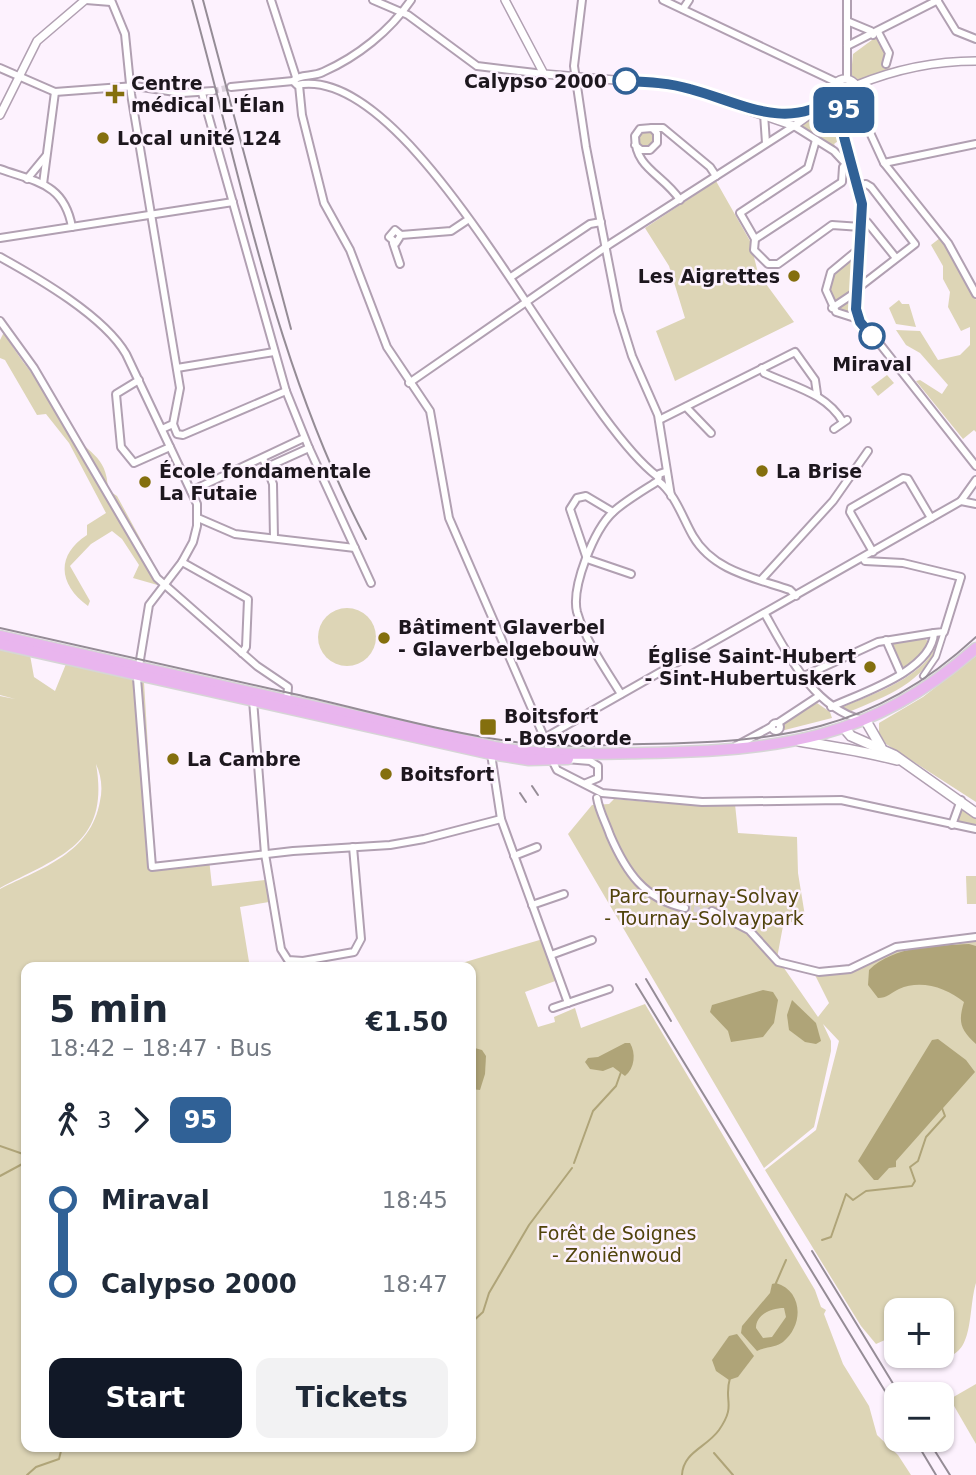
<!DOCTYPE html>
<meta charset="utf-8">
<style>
body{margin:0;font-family:"DejaVu Sans",sans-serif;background:#f2f2f3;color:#1f2937;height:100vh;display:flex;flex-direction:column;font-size:26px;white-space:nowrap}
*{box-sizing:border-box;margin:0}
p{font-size:23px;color:#747a83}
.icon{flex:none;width:38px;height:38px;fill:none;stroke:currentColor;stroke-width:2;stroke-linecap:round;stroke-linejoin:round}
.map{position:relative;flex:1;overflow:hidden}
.drawer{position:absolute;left:21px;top:962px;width:455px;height:490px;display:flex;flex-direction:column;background:#fff;border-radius:14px;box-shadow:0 2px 5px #0004}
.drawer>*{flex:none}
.badge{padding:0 14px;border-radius:10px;font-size:24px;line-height:46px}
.controls{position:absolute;left:884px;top:1298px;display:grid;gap:14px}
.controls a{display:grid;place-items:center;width:70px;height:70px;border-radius:14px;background:#fff;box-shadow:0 2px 5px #0004;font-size:35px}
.map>.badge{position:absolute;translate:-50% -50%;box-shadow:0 0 0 4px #fff}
.legs{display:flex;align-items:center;gap:10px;height:77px;padding:0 28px;font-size:23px}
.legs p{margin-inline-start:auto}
.summary{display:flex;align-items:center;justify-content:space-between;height:119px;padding:0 28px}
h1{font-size:38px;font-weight:600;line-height:52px}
.action{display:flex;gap:14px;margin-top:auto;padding:14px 28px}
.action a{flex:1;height:80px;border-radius:14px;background:#111827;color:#fff;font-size:28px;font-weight:600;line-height:80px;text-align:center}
.action a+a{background:#f2f2f3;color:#1f2937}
ul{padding:0 28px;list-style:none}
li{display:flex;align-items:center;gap:24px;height:84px;font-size:26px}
li i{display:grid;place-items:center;width:10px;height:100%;margin:0 9px;background:currentColor}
li i::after{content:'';width:18px;height:18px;margin:-9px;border:5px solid;border-radius:50%;background:#fff}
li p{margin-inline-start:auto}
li:first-child i{background:linear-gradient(#0000 50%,currentColor 0)}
li:last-child i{background:linear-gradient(currentColor 50%,#0000 0)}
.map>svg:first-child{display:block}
.green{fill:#ddd5b6}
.water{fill:#afa478;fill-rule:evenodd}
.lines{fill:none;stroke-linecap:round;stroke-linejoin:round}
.stream{stroke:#afa478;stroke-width:2}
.minor-tunnel{stroke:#dbd1dc;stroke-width:6;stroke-dasharray:6 3;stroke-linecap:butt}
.pedestrian-casing{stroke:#b1a0b2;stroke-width:8}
.minor-casing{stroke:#b1a0b2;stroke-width:10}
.tertiary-casing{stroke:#b1a0b2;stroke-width:10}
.secondary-casing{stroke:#b1a0b2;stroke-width:12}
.primary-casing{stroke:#d6d5d6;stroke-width:13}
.pedestrian{stroke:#fff;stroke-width:4.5}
.minor{stroke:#fff;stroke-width:6}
.tertiary{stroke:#fff;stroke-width:7}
.secondary{stroke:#fff;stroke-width:9}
.primary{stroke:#e9b5ee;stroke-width:10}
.tram{stroke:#958c96;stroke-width:2}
.rail{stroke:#958c96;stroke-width:2}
.line-1-casing{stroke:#fff;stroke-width:16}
.line-1{stroke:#306196;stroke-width:10}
.stop-1-dot{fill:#fff;stroke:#306196;stroke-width:3.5}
.poi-dot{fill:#846f0e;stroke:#fdf2fe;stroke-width:2.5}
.labels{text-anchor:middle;stroke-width:5;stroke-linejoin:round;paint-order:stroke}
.stop-label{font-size:19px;font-weight:bold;fill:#1d171e;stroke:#fdf2fe;text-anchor:end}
.poi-label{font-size:19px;font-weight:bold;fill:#1d171e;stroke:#fdf2fe;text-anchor:start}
.park-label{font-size:19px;fill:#50430b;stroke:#fdf2fe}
</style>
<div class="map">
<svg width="976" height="1475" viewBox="0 0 976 1475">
<rect width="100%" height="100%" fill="#fdf2fe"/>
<g class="green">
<polygon points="876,37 886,53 882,64 891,68 859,80 851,75 853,54"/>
<polygon points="833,105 838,108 838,119 839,114 842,114 841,151 839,135 838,141 834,144 840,153 800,126 828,108 831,109 829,107"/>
<circle cx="646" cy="139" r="10"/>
<polygon points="716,181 750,241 758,273 794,322 675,381 656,331 685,318 669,266 645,228"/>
<polygon points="940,238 959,266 976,300 976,432 974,430 963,439 916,381 920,380 942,394 948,385 920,353 906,345 896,330 920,331 938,360 960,355 970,345 970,327 961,331 948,307 950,292 943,279 943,266 931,245"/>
<path d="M853,258l3,1 -3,56 -14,-4c-19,-28 -8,-34 14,-53z"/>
<polygon points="899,300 902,304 909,304 916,327 896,324 889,308"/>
<path d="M4,332c12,22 26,39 41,58 9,12 15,26 23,38 18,26 39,25 40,62l9,6 36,66 8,24 -28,-8 6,-13 -17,-26 -10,-8 -21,13 -21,22 20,35 -2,5c-29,-21 -33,-50 -1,-71v-10l19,-12 -37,-70 -23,-29 -9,1 -32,-55 -5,-2v-18z"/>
<polygon points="887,375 894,383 878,396 871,387"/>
<circle cx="347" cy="637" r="29"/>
<path d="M941,636c-10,42 -49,58 -85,73l-5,2 -9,-4c28,-11 64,-24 85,-47 6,-7 10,-17 14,-24z"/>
<polygon points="923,637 930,643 920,658 906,667 902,667 893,644"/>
<path d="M0,648l30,7 4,22 21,14 11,-27 78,18 11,182 54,-5 3,27 53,-6 4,22 -29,5 10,61h-224v479h445v-479h-26l98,-29 15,41 -33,12 13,35 17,-5 -1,-5 21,-9 6,20 64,-24 170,286 6,17 5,3 -2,4 19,50 26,42 8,29 21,20 13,20h-911v-586c42,-21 91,-36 100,-88 3,-13 1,-26 -4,-37 14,80 -35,92 -96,124v-192l15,3 -15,-4z"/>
<polygon points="976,656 976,802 886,744 879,733 879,723 923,697"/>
<polygon points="817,703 830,712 832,718 777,732 782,724"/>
<path d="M614,799l60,5h61l3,29 59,4 1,36 7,43 -22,10 -6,32 41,59 11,-14 -15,-30h31l52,-24 79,-10v344c-9,29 0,81 -42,73h8v-45h-46v24l-20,9 -15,-18 -96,-156 51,-40 23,-89 -16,-17 8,17v10l-17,76 -50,41 -196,-334 24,-29 17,-1z"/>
<polygon points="961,807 976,817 976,825 956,824 954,819"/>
<polygon points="966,876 976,876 976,904 967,904"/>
<polygon points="976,1384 976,1444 950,1399"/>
</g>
<g class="water">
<path d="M969,944l7,2v98c-16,-15 -18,-22 -12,-42 -17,-14 -43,-23 -65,-13 -8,4 -12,9 -21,9l-10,-13 1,-15c26,-25 67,-24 100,-26z"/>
<polygon points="763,990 773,992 778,1000 774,1023 763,1037 731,1042 728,1031 710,1012 712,1005"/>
<polygon points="792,1000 816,1023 821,1041 816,1044 805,1042 789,1030 787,1015"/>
<polygon points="938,1039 966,1060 975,1072 896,1161 896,1167 889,1168 878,1180 874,1180 858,1161 932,1040"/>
<path d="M625,1043h5c6,10 5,25 -5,33l-12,-9 -10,4 -13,-2 -5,-7 3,-4 10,-1z"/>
<polygon points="471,1047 482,1050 486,1056 485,1074 480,1090 471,1089"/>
<path d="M776,1283c27,8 28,42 7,59 -6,5 -18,5 -26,9l-16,-18 1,-7 28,-33 2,-9zM784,1308l2,9 -14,20 -9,1 -7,-10c0,-14 16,-20 28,-20z"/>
<polygon points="737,1334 754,1356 738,1377 729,1380 716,1371 712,1360 729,1336"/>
</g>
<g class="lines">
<g class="stream">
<polyline points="0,1146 26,1155"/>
<polyline points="574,1163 593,1111 616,1086 621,1072"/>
<polyline points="0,1176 26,1162"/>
<polyline points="822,1240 831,1237 846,1194 853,1200 866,1191 912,1186 915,1181 910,1167 918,1161 926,1137 945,1116 942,1108"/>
<polyline points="776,1283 786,1260"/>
<polyline points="471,1323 483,1312 489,1293 529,1225 572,1168"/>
<polyline points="714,1453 733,1475"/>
<polyline points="27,1475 36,1467 59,1459 61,1451"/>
<path d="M682,1475c1,-23 24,-27 37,-45 18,-26 4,-28 11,-52"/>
</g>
<g class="minor-tunnel">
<polyline points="213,91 231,87"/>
<polyline points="685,908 712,911"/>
</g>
<defs>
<polyline id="pedestrian" points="923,676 936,657 944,632"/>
<g id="minor">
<polyline points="86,0 111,2"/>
<polyline points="111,0 125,34 131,94 180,388 173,424 162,429"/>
<polyline points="271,0 296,77"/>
<polyline points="373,0 408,15 477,66 544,74"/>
<polyline points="582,0 574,66 586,147 618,311 632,356 658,415 671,496"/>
<polyline points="663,0 836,82"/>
<polyline points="937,0 956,31 976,39"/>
<polyline points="683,9 689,0"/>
<polyline points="847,21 871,31 873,35"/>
<polyline points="878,32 889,53 886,64"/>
<polyline points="847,46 938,0"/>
<polyline points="0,68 55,92 135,86 182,93 213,91"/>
<polyline points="847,79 847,0"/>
<path d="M293,81l4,4c119,-24 272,324 360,391"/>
<polyline points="299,85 302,115 324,203 350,250 387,347 430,411 449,518 551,753"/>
<path d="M231,87l62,-6c6,-7 20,-4 30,-9 34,-15 67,-41 88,-72"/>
<polyline points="202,93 286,391 309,448 371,583"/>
<polyline points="855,100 884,163 948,243 976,294"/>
<polyline points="844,105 844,137 862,204 857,315 976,466"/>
<polyline points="764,114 766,143"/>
<polyline points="794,126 834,151 848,166"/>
<polyline points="652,128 663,128 710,167 716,176"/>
<polyline points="816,140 808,168 740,213 755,239 754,250 768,264 778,264 832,225 861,227"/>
<path d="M635,145l6,5h9l7,-7v-10l-5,-5 -12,1 -5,7c0,33 28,38 45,64"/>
<polyline points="884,163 976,144"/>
<path d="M0,169c36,13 64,14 72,58"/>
<polyline points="27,179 46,156"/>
<polyline points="43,184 55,92"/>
<polyline points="861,222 867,222 896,258"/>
<polyline points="401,235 396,243 389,237 395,230 401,235 451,231 466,221"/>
<polyline points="0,238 233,202"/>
<polyline points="755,239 842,182 843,167 849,161"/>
<polyline points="393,243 400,264"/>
<path d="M0,257c38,21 104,59 126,97l71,150v22l-4,16 -11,20 -33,43 -12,73 15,189 141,-16 97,-6 34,-6 77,-20"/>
<polyline points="511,277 590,224 601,222"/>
<polyline points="857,284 862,285 915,244 871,187 866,184 858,185"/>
<polyline points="832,308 856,292"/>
<polyline points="858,319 836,312 826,290 831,272 854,253 859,254"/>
<polyline points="0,321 34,368 157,578 257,666 288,687 287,701"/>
<polyline points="177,368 274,352"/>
<path d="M762,368l2,5c30,14 62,20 79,49"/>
<polyline points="139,380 116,394 121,447 134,463 170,447"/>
<polyline points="409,383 610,244 794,126"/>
<polyline points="686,407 711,433"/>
<polyline points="659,420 795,352 815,380 817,394"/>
<polyline points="173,424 177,434 183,435 286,391"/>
<polyline points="834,429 847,420"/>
<polyline points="263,458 273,484 274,538"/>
<polyline points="267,467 309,448"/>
<path d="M665,472l-6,2 -1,7c17,12 25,38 35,55 20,35 62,42 97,54l6,6"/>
<polyline points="191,491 304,438"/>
<polyline points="961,501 976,504"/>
<polyline points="613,512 586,496 577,498 570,509 587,559 631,574"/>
<polyline points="198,518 235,534 355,548"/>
<polyline points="873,552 850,512 851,508 903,478 908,479 931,518"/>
<polyline points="863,558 865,561 903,563 961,577 944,632 934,633"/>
<polyline points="182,562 248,599 246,647 242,653"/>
<polyline points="761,580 833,501 868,451"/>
<path d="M765,614c23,41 48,93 97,106"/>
<polyline points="886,640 901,674"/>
<path d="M804,676l74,-34 56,-9c-2,38 -73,60 -103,74"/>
<path d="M621,694c-15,-24 -36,-54 -44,-82 -6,-25 17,-82 36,-100 12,-11 31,-22 45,-31"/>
<polyline points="253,700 265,854 281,949 288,960 303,961 354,952 361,939 353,847"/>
<circle cx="776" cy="727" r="4"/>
<polyline points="778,723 819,696"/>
<polyline points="546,737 961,501 976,480"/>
<polyline points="736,746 771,727"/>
<polyline points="491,754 501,819 568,1003"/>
<polyline points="566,759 590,761 598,766 598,778 586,783"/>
<polyline points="552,760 557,770 602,793 702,802 841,800 976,829"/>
<path d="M597,798c2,13 9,25 13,37 16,37 34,64 75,73"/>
<polyline points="952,825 961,800"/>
<polyline points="514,856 537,847"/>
<polyline points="532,905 564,894"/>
<polyline points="712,911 749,930 778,962 819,972 850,969 896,947 976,937"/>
<polyline points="551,955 592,940"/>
<polyline points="553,1008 609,989"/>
</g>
<g id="tertiary">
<polyline points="505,0 544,74 674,85 794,126 833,98"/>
<circle cx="845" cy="92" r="13"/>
<path d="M857,85c39,-16 77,-24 119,-24"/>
<polyline points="771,113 796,114 817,107"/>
<polyline points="0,115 37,41 85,0"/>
</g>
<g id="secondary">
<polyline points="866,721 881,747"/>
<polyline points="845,729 851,736 894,755 976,813"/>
<path d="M799,741c33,6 66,10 98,19"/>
</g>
<g id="primary">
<path d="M0,636l495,111c49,9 99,7 149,6 135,-3 226,-12 332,-105"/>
<polyline points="0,644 491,754 529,760 568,759"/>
</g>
</defs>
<use href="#pedestrian" class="pedestrian-casing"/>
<use href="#minor" class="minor-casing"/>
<use href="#tertiary" class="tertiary-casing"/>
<use href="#secondary" class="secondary-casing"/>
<use href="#primary" class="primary-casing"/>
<use href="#pedestrian" class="pedestrian"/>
<use href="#minor" class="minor"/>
<use href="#tertiary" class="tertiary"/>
<use href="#secondary" class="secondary"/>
<use href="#primary" class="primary"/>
<path class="tram" d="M0,628c98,22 196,44 294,66 76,17 151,39 228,49 40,5 81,2 121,1 135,-2 229,-11 333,-107"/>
<g class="rail">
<path d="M192,0c51,184 84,368 174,539"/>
<polyline points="203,0 291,329"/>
<polyline points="532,786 538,795"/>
<polyline points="520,793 526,802"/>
<polyline points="646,979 671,1021"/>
<polyline points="636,984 896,1409"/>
<polyline points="812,1251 900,1395"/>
<polyline points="915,1440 936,1475"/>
<polyline points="928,1440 950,1475"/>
</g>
</g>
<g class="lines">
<defs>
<path id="line-1" d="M626,81c22,1 44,2 64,8 49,13 96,43 143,9l11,7v32l18,67 -6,105 4,13 12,14"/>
</defs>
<use href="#line-1" class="line-1-casing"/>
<use href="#line-1" class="line-1"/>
</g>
<g class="stop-1-dot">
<circle cx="626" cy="81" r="12"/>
<circle cx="872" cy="336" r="12"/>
</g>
<g class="poi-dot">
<path d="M111.5 83.5h7v7h7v7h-7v7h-7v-7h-7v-7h7z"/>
<circle cx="103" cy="138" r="7"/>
<circle cx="794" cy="276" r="7"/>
<circle cx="762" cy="471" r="7"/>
<circle cx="145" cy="482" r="7"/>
<circle cx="384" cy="638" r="7"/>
<circle cx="870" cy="667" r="7"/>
<rect x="479" y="718" width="18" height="18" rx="3.5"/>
<circle cx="173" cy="759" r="7"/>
<circle cx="386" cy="774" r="7"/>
</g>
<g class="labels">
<g class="stop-label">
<text x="607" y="88">Calypso 2000</text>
<text x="872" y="371" text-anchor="middle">Miraval</text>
</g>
<g class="poi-label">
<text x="131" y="90">Centre<tspan x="131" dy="22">médical L'Élan</tspan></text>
<text x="117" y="145">Local unité 124</text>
<text x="780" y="283" text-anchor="end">Les Aigrettes</text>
<text x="159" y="478">École fondamentale<tspan x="159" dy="22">La Futaie</tspan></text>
<text x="776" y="478">La Brise</text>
<text x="398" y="634">Bâtiment Glaverbel<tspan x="398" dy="22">- Glaverbelgebouw</tspan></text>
<text x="856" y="663" text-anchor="end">Église Saint-Hubert<tspan x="856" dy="22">- Sint-Hubertuskerk</tspan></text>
<text x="504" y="723">Boitsfort<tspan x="504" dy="22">- Bosvoorde</tspan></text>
<text x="187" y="766">La Cambre</text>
<text x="400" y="781">Boitsfort</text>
</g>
<g class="park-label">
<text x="704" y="903">Parc Tournay-Solvay<tspan x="704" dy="22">- Tournay-Solvaypark</tspan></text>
<text x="617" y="1240">Forêt de Soignes<tspan x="617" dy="22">- Zoniënwoud</tspan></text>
</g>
</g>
</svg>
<div class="controls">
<a>+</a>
<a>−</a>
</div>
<b class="badge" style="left:844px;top:110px;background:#306196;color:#fff">95</b>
<section class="drawer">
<div class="summary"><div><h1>5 min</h1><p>18:42 – 18:47 · Bus</p></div><b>€1.50</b></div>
<div class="legs"><svg class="icon" aria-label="walk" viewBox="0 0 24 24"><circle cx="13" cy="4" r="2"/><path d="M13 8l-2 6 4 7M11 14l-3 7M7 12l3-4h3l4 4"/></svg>3<svg class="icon" aria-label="forward" viewBox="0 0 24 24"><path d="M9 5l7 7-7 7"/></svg><b class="badge" style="background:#306196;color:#fff">95</b></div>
<ul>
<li><i style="color:#306196"></i><b>Miraval</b><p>18:45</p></li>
<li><i style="color:#306196"></i><b>Calypso 2000</b><p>18:47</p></li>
</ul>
<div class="action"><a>Start</a><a>Tickets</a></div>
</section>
</div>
